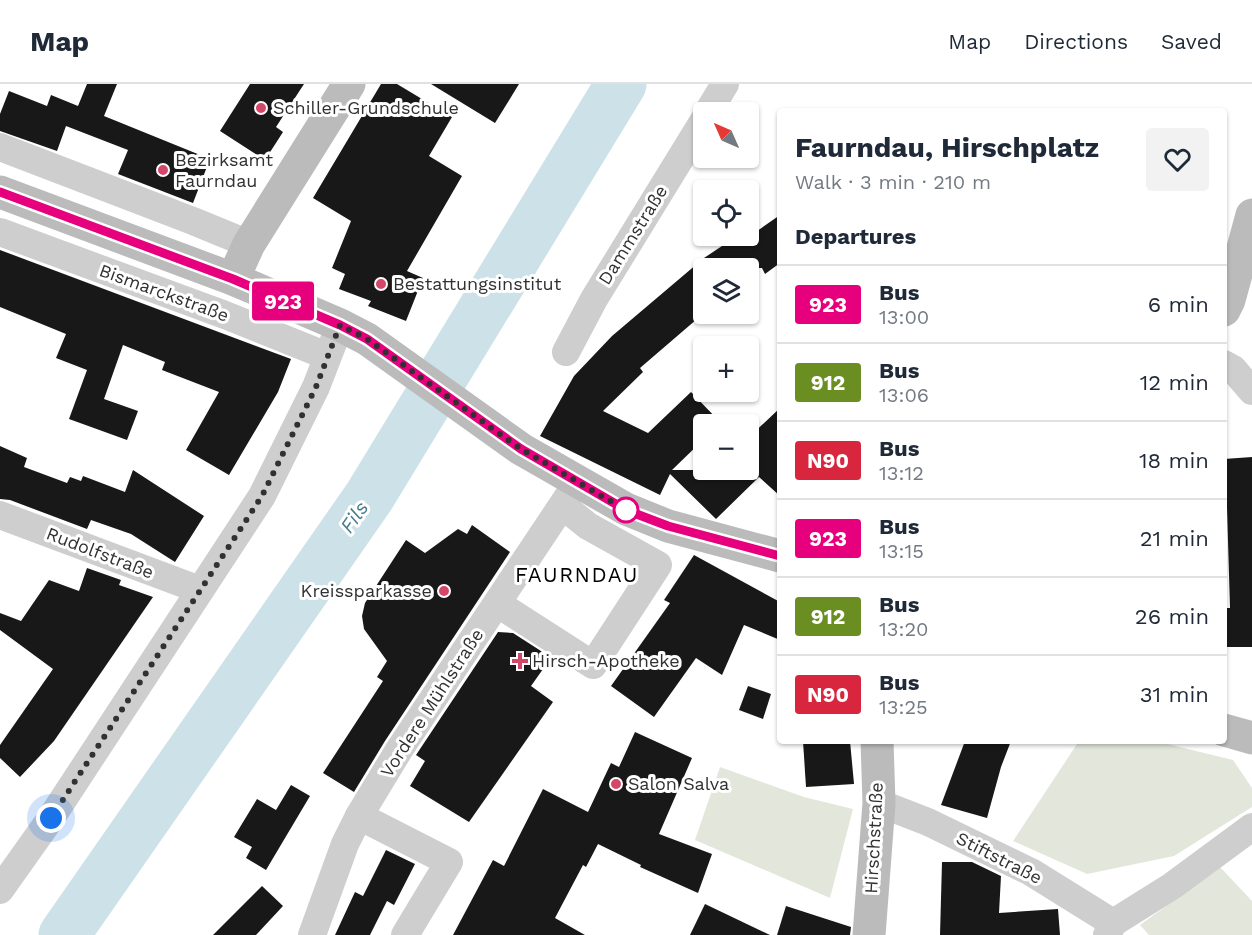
<!DOCTYPE html>
<meta charset="utf-8">
<style>
body{margin:0;font-family:"Work Sans",sans-serif;background:#f2f2f3;color:#1f2937;height:100vh;display:flex;flex-direction:column;font-size:22px;white-space:nowrap}
*{box-sizing:border-box;margin:0}
p{font-size:20px;color:#747a83}
.icon{flex:none;width:33px;height:33px;fill:none;stroke:currentColor;stroke-width:2;stroke-linecap:round;stroke-linejoin:round}
.map{position:relative;flex:1;overflow:hidden}
.details{position:absolute;left:777px;top:24px;width:450px;height:636px;display:flex;flex-direction:column;background:#fff;border-radius:6px;box-shadow:0 2px 4px #0004}
.details>*{flex:none}
.badge{padding:0 12px;border-radius:4px;font-size:21px;line-height:39px}
.needle{width:39px;rotate:315deg}
.fabs{position:absolute;left:693px;top:18px;display:grid;gap:12px}
.fabs a{display:grid;place-items:center;width:66px;height:66px;border-radius:6px;background:#fff;box-shadow:0 2px 4px #0004;font-size:30px}
.you{position:absolute;width:30px;height:30px;margin:-15px;border:4px solid #fff;border-radius:50%;background:#1a73e8;box-shadow:0 0 0 9px #1a73e833}
.map>.badge{position:absolute;translate:-50% -50%;box-shadow:0 0 0 3px #fff}
h2{padding:0 18px;font-size:22px;line-height:54px}
.round{display:grid;place-items:center;flex:none;width:63px;height:63px;border-radius:6px;background:#f2f2f3}
.overview{display:flex;align-items:center;justify-content:space-between;height:102px;padding:0 18px}
h1{font-size:28px;font-weight:700;line-height:45px}
ul{padding:0;list-style:none}
li{display:flex;align-items:center;gap:18px;height:78px;padding:0 18px;border-top:2px solid #e0e1e3}
li div{flex:1}
li b{display:block;font-size:22px}
li em{font-style:normal}
li .badge{min-width:66px;font-weight:700;text-align:center}
header{display:flex;align-items:center;gap:36px;box-sizing:border-box;height:84px;padding:0 30px;background:#fff;border-bottom:2px solid #e0e1e3}
header strong{font-size:28px}
nav{display:flex;gap:33px;margin-inline-start:auto;font-size:21px}
.map>svg:first-child{display:block}
.green{fill:#e3e7db}
.lines{fill:none;stroke-linecap:round;stroke-linejoin:round}
.river{stroke:#cce2e8;stroke-width:51}
.building{fill:#181818}
.street{stroke:#cecece;stroke-width:28}
.secondary{stroke:#bbb;stroke-width:33}
.line-casing{stroke:#fff;stroke-width:14}
.line{stroke:#e6007e;stroke-width:9}
.walk{stroke:#313131;stroke-width:6;stroke-dasharray:0 10.8}
.poi-dot{fill:#d44769;stroke:#fff;stroke-width:2}
.stop-dot{fill:#fff;stroke:#e6007e;stroke-width:3}
.labels{text-anchor:middle;stroke-width:6;stroke-linejoin:round;paint-order:stroke}
.poi-label{font-size:18px;fill:#313131;stroke:#fff;text-anchor:start}
.street-label{font-size:18px;fill:#313131;stroke:#fff}
.water-label{font-size:20px;font-style:italic;fill:#467c8c;stroke:#fff}
.quarter-label{font-size:21px;letter-spacing:1.5px;fill:#000;stroke:#fff}
</style>
<header>
<strong>Map</strong>
<nav><a>Map</a><a>Directions</a><a>Saved</a></nav>
</header>
<div class="map">
<svg width="1252" height="851" viewBox="0 0 1252 851">
<rect width="100%" height="100%" fill="#fff"/>
<g class="green">
<polygon points="1079,657 1155,657 1233,676 1252,704 1252,723 1174,772 1087,790 1013,757"/>
<polygon points="720,683 804,713 853,725 830,814 695,756"/>
<polygon points="1220,783 1252,817 1252,851 1149,851 1140,841"/>
</g>
<g class="lines">
<polyline class="river" points="64,851 369,413 621,0"/>
</g>
<g class="building">
<polygon points="87,0 117,0 104,32 210,75 193,119 118,90 128,66 66,42 57,67 0,47 0,30 9,7 47,22 51,11 78,22"/>
<polygon points="250,0 304,0 276,43 283,48 265,76 220,47"/>
<polygon points="381,0 397,0 452,33 429,72 462,92 407,187 423,194 406,237 368,222 371,217 339,205 345,190 332,184 351,137 313,114"/>
<polygon points="431,0 519,0 495,39"/>
<polygon points="780,131 780,179 765,190 762,184 704,184 704,229 640,284 643,288 603,327 648,349 691,308 722,340 704,340 704,355 672,386 751,386 748,383 748,354 780,324 780,412 759,393 716,435 670,390 660,411 540,352 574,292 612,252 704,174 737,152 750,152"/>
<polygon points="0,166 291,275 278,308 229,391 186,366 219,308 162,286 165,278 123,261 104,315 138,327 127,356 69,335 87,286 56,274 66,250 0,223"/>
<polygon points="0,362 27,374 24,383 67,399 70,393 81,397 83,392 125,408 133,386 204,432 175,478 131,450 91,436 87,445 10,416 0,415"/>
<polygon points="1252,373 1252,563 1224,563 1224,524 1230,524 1227,423 1224,423 1224,375"/>
<polygon points="472,441 510,468 385,657 354,708 323,689 383,597 377,593 387,577 364,545 362,532 365,519 406,456 425,469 458,445 467,450"/>
<polygon points="694,471 780,518 780,556 744,541 722,591 696,574 654,633 611,602 670,519 664,516"/>
<polygon points="87,484 121,496 119,501 153,513 54,657 20,693 0,674 0,661 53,585 0,546 0,529 21,537 49,496 79,507"/>
<polygon points="498,548 513,549 541,567 548,578 531,602 553,618 469,738 410,702 425,677 416,671"/>
<polygon points="748,602 771,610 763,635 739,626"/>
<polygon points="635,648 692,674 659,750 712,770 698,809 640,783 641,781 598,760 586,783 583,781 555,834 585,851 453,851 493,776 504,782 543,705 588,728 611,679 619,683"/>
<polygon points="803,657 850,657 854,700 806,703"/>
<polygon points="965,657 1011,657 1001,683 987,734 941,721"/>
<polygon points="291,701 310,712 266,786 246,774 252,763 234,753 257,715 276,726"/>
<polygon points="386,766 415,780 394,821 387,817 370,851 335,851 355,808 363,812"/>
<polygon points="942,778 972,778 1001,792 999,829 1058,825 1060,851 940,851"/>
<polygon points="262,802 283,822 256,851 213,851"/>
<polygon points="705,820 770,851 690,851"/>
<polygon points="786,822 851,843 850,851 777,851"/>
</g>
<g class="lines">
<g class="street">
<polyline points="708,28 725,0"/>
<polyline points="0,63 193,137 249,160"/>
<polyline points="0,148 225,231 327,272"/>
<polyline points="566,268 594,215 704,36"/>
<polyline points="1224,280 1233,285 1252,307"/>
<polyline points="0,431 200,506"/>
<polyline points="498,520 593,581 658,481 588,442 563,422"/>
<polyline points="879,719 928,738 1031,788 1113,839"/>
<polyline points="359,732 449,778 405,851"/>
<polyline points="0,806 51,734 262,412 316,303 340,241"/>
<polyline points="312,851 345,760 359,732 399,666 577,399"/>
<polyline points="1107,851 1113,839 1172,802 1252,743"/>
</g>
<g class="secondary">
<polyline points="0,108 233,195 340,241 367,255 521,365 626,425 668,442 780,472"/>
<polyline points="233,195 249,160 349,0"/>
<polyline points="1224,226 1229,216 1252,131"/>
<polyline points="1224,646 1252,654"/>
<polyline points="869,851 879,719 877,657"/>
</g>
</g>
<g class="lines">
<defs>
<polyline id="line" points="0,108 233,195 340,241 367,255 521,365 626,426 668,442 780,472"/>
</defs>
<use href="#line" class="line-casing"/>
<use href="#line" class="line"/>
<polyline class="walk" points="51,734 262,412 316,303 340,241 367,255 521,365 626,426"/>
</g>
<g class="poi-dot">
<circle cx="261" cy="24" r="6"/>
<circle cx="163" cy="86" r="6"/>
<circle cx="381" cy="200" r="6"/>
<circle cx="444" cy="507" r="6"/>
<path d="M517 568h6v6h6v6h-6v6h-6v-6h-6v-6h6z"/>
<circle cx="616" cy="700" r="6"/>
</g>
<circle class="stop-dot" cx="626" cy="426" r="12"/>
<g class="labels">
<g class="poi-label">
<text x="273" y="30">Schiller-Grundschule</text>
<text x="175" y="82">Bezirksamt<tspan x="175" dy="21">Faurndau</tspan></text>
<text x="393" y="206">Bestattungsinstitut</text>
<text x="432" y="513" text-anchor="end">Kreissparkasse</text>
<text x="532" y="583">Hirsch-Apotheke</text>
<text x="628" y="706">Salon Salva</text>
</g>
<g class="street-label">
<text transform="translate(633 151) rotate(-58)" y="6">Dammstraße</text>
<text transform="translate(164 209) rotate(20)" y="6">Bismarckstraße</text>
<text transform="translate(100 469) rotate(21)" y="6">Rudolfstraße</text>
<text transform="translate(432 619) rotate(-57)" y="6">Vordere Mühlstraße</text>
<text transform="translate(874 754) rotate(-87)" y="6">Hirschstraße</text>
<text transform="translate(999 774) rotate(27)" y="6">Stiftstraße</text>
</g>
<g class="water-label">
<text transform="translate(354 433) rotate(-55)" y="7">Fils</text>
</g>
<g class="quarter-label">
<text x="577" y="498">FAURNDAU</text>
</g>
</g>
</svg>
<div class="fabs">
<a><svg class="needle" viewBox="-14 -14 28 28"><path d="M0-13l5 13h-10z" fill="#e53935"/><path d="M0 13l5-13h-10z" fill="#747a83"/></svg></a>
<a><svg class="icon" aria-label="locate" viewBox="0 0 24 24"><circle cx="12" cy="12" r="6"/><path d="M12 2v4M12 18v4M2 12h4M18 12h4"/></svg></a>
<a><svg class="icon" aria-label="layers" viewBox="0 0 24 24"><path d="M12 4l9 5-9 5-9-5zM3 14l9 5 9-5"/></svg></a>
<a>+</a>
<a>−</a>
</div>
<div class="you" style="left:51px;top:734px"></div>
<b class="badge" style="left:283px;top:217px;background:#e6007e;color:#fff">923</b>
<section class="details">
<div class="overview"><div><h1>Faurndau, Hirschplatz</h1><p>Walk · 3 min · 210 m</p></div><a class="round"><svg class="icon" aria-label="heart" viewBox="0 0 24 24"><path d="M12 20l-8-8c-3-5 5-10 8-4 3-6 11-1 8 4z"/></svg></a></div>
<h2>Departures</h2>
<ul>
<li><span class="badge" style="background:#e6007e;color:#fff">923</span><div><b>Bus</b><p>13:00</p></div><em>6 min</em></li>
<li><span class="badge" style="background:#6b8e23;color:#fff">912</span><div><b>Bus</b><p>13:06</p></div><em>12 min</em></li>
<li><span class="badge" style="background:#d7263d;color:#fff">N90</span><div><b>Bus</b><p>13:12</p></div><em>18 min</em></li>
<li><span class="badge" style="background:#e6007e;color:#fff">923</span><div><b>Bus</b><p>13:15</p></div><em>21 min</em></li>
<li><span class="badge" style="background:#6b8e23;color:#fff">912</span><div><b>Bus</b><p>13:20</p></div><em>26 min</em></li>
<li><span class="badge" style="background:#d7263d;color:#fff">N90</span><div><b>Bus</b><p>13:25</p></div><em>31 min</em></li>
</ul>
</section>
</div>
